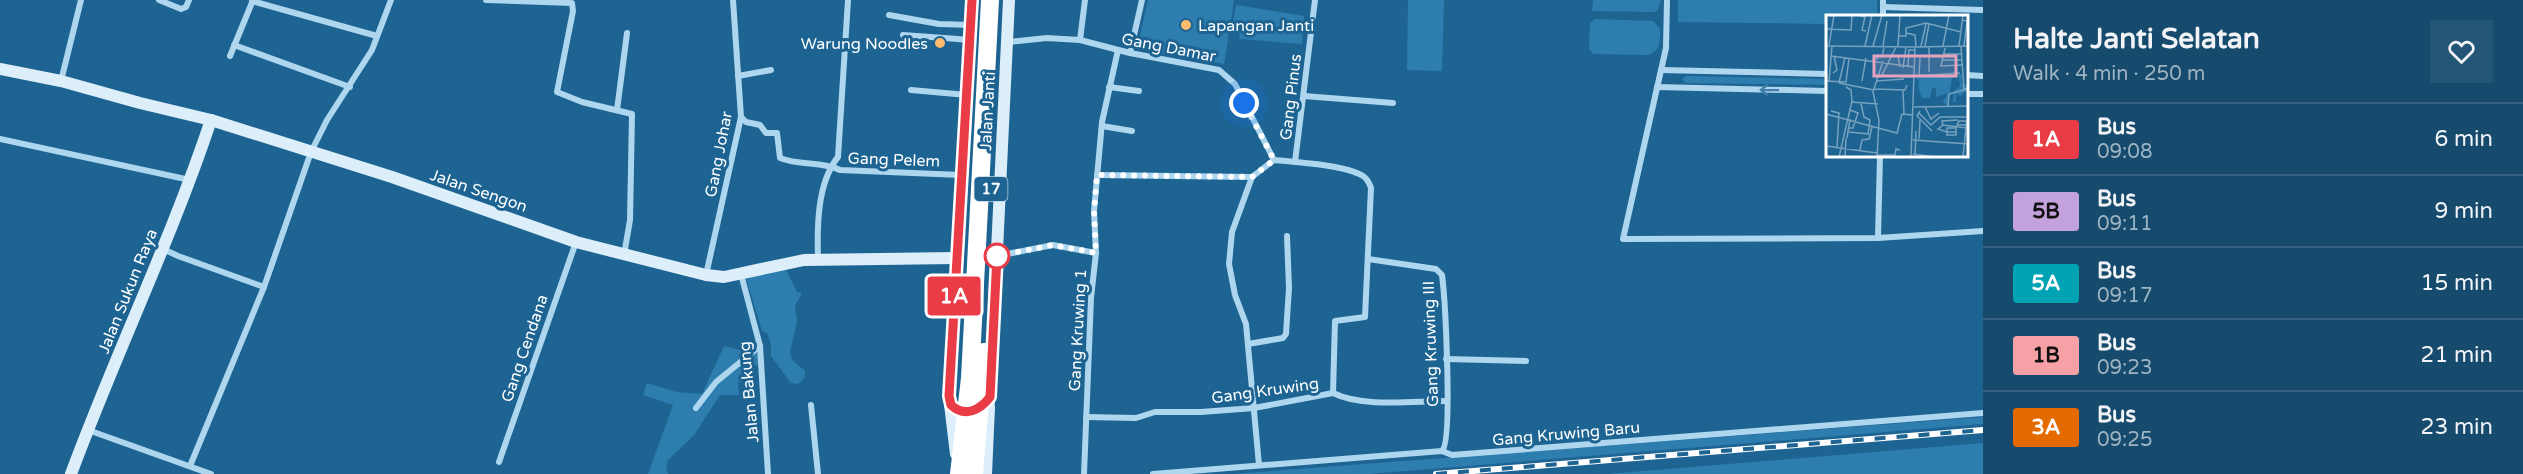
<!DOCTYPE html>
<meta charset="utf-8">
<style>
body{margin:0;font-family:"Varela Round",sans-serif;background:#235576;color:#f1f3f6;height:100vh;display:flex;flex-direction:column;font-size:22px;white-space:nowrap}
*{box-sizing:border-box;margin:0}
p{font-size:20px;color:#9eb3c2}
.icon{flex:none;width:33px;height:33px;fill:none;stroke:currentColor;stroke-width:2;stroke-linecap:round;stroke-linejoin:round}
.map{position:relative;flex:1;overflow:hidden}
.side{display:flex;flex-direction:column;background:#164b6e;width:540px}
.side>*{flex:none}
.badge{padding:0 12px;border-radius:4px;font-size:21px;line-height:39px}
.you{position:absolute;width:30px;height:30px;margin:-15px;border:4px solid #fff;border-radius:50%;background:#1a73e8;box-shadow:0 0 0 9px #1a73e833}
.map>.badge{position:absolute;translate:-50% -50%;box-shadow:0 0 0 3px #fff}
.round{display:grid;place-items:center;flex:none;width:63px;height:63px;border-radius:0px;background:#235576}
.summary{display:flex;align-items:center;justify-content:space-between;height:102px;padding:0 30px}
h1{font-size:28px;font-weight:700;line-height:45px}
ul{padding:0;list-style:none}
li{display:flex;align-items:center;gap:18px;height:72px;padding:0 30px;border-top:2px solid #356381}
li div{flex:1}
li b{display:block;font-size:22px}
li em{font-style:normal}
li .badge{min-width:66px;font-weight:700;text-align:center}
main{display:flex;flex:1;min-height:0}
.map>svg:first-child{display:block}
.green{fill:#2d7eae}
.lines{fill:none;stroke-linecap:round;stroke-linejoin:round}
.street{stroke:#aed6ee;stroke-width:6}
.secondary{stroke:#dbeefa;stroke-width:12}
.rail-casing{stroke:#fff;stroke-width:6}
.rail{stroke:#1d6493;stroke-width:4;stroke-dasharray:11;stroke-linecap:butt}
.highway-bridge{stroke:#fff;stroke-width:18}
.oneway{stroke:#4180aa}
.line-casing{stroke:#fff;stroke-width:14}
.line{stroke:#e93c46;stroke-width:9}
.walk{stroke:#fff;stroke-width:6;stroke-dasharray:0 10.8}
.poi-dot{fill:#febb6d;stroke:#1d6493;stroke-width:2}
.stop-dot{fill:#fff;stroke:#e93c46;stroke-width:3}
.labels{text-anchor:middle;stroke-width:6;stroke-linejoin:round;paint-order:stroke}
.shield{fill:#1d6493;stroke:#bbd0df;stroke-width:1.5}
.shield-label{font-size:15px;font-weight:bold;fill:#fff}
.poi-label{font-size:16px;fill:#fff;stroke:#1d6493;text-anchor:start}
.street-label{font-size:16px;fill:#fff;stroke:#1d6493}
.inset-road{fill:none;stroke:#77a2be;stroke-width:1.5}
.view{fill:#e7a3bd;fill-opacity:0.15;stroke:#e7a3bd;stroke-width:3}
.inset-edge{fill:none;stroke:#fff;stroke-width:3}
</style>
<main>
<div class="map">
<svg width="1983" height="474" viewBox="0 0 1983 474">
<rect width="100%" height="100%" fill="#1d6493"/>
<g class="green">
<polygon points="1148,0 1234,0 1224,64 1137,49"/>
<polygon points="1408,0 1444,0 1442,71 1407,70"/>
<polygon points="1593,0 1661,0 1657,11 1652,12 1592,11"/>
<polygon points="1678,0 1877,0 1877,16 1827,16 1827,24 1678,22"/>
<polygon points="1236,5 1304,16 1302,44 1239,39 1240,34 1231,33"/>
<path d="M1595,19l58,2 7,8c0,12 1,22 -12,26l-55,-1 -4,-5 1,-26z"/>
<polygon points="1686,76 1827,79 1827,85 1686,83 1682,79"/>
<polygon points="785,268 797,292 802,293 795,306 797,321 790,352 792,360 805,371 805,377 798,384 791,383 771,356 771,344 767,333 762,331 745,275"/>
<polygon points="724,346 740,350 746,346 759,354 759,365 752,366 753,381 738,382 739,395 720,395 694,435 668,460 666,467 668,474 648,474 673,405 643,395 647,383 676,392 702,394"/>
<polygon points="1983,417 1983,424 1368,474 1232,474"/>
<polygon points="1983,443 1983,474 1607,474"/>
</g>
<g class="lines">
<g class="street">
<polyline points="159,0 181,9 186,7 189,0"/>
<polyline points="486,0 572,3 573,11 557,92 582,102 632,114 630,220 624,255"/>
<polyline points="1667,0 1666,48 1623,239 1878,238 1983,231"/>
<polyline points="252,1 377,36"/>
<polyline points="1883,7 1983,10"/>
<polyline points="889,15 939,24 971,25"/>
<polyline points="1883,16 1883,0"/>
<polyline points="903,35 971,40"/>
<polyline points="1080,40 1085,0"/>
<polyline points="1008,42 1047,38 1080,40 1130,53 1219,70 1235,84 1274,160"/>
<polyline points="234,45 350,87"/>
<polyline points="1130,53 1142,0"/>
<polyline points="230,56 253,0"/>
<polyline points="1661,70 1827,74"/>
<polyline points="1966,75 1983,76"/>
<polyline points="738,76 771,70"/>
<polyline points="61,81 81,0"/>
<polyline points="1109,87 1139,91"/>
<polyline points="1657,87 1827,91"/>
<polyline points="911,90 967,95"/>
<polyline points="1966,94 1983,94"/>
<polyline points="1304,96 1393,103"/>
<polyline points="617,110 627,33"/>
<path d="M741,117l5,5 14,3 6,8h11l3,25c20,8 42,3 60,12l121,5"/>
<polyline points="1102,126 1132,131"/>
<polyline points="0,139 190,180"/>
<polyline points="1295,162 1315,0"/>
<path d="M1097,175l155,2 22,-17c21,2 71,5 89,16 5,3 6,7 8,12l-6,129 -30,4 -2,72"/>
<polyline points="1252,177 1232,232 1229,264 1235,295 1246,324 1259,465"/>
<polyline points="1878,238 1880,156"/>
<polyline points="161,248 178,256 264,287"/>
<polyline points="997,256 1053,245 1096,253"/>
<path d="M818,259c-1,-32 -1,-76 20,-102l10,-157"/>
<path d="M1368,259l68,10 6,6c3,23 11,166 0,176"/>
<polyline points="741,274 760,346 768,474"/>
<polyline points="706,275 741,117 733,0"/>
<polyline points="1248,344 1283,338 1286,334 1289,288 1287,236"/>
<polyline points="1446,359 1526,361"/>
<polyline points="811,405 818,474"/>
<polyline points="696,408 716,382 760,346"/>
<path d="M1086,417l50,1 19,-6h46l53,-4 79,-15c30,15 81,8 114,8"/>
<polyline points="88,430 211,474"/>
<polyline points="499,462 576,242"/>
<polyline points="190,466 264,287 311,152 327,120 372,50 391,0"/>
<polyline points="1084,474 1091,298 1096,253 1094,211 1102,122 1118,50"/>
<polyline points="1153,474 1442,451 1452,455 1983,413"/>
</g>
<g class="secondary">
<polyline points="0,69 61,81 140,103 211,120 392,177 576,242 706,275 724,277 804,260 956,258"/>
<polyline points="986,415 990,397 1009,0"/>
<polyline points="956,454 949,396 972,0"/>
<path d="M71,474c44,-119 100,-234 140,-354"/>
<polyline points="986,474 989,407"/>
</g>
<defs>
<polyline id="rail" points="1436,474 1983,430"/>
</defs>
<use href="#rail" class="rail-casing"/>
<use href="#rail" class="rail"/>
<g class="highway-bridge">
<polyline points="959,474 970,378 990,0"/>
<polyline points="974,474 984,352"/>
</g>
</g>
<defs><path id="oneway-shaft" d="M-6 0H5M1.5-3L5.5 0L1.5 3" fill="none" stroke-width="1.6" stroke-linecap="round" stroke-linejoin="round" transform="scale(1.5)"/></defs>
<use class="oneway" href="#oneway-shaft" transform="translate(1769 90) rotate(-179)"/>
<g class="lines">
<defs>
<path id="line" d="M972,0l-23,396 2,9c14,13 29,5 39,-8l7,-141"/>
</defs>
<use href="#line" class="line-casing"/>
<use href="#line" class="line"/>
<polyline class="walk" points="997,256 1053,245 1096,253 1094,211 1097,175 1252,177 1274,160 1244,103"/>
</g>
<g class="poi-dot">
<circle cx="1186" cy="25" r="6"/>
<circle cx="940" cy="43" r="6"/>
</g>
<circle class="stop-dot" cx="997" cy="256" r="12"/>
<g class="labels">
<rect class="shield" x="974.5" y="177" width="33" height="24" rx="4.5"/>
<g class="shield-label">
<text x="991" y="194">17</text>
</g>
<g class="poi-label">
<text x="1198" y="31">Lapangan Janti</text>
<text x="928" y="49" text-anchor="end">Warung Noodles</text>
</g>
<g class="street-label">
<text transform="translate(1169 47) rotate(11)" y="6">Gang Damar</text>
<text transform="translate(1290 97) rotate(-83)" y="6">Gang Pinus</text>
<text transform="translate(987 111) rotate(-87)" y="6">Jalan Janti</text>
<text transform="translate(718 154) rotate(-79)" y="6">Gang Johar</text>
<text transform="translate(894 159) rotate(2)" y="6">Gang Pelem</text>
<text transform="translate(479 190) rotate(19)" y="6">Jalan Sengon</text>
<text transform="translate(127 291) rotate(-68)" y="6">Jalan Sukun Raya</text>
<text transform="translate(1077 330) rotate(-87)" y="6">Gang Kruwing 1</text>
<text transform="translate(1430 344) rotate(-92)" y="6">Gang Kruwing III</text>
<text transform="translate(524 348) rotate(-71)" y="6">Gang Cendana</text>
<text transform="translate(1265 390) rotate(-8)" y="6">Gang Kruwing</text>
<text transform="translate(748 392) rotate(-95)" y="6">Jalan Bakung</text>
<text transform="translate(1566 433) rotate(-5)" y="6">Gang Kruwing Baru</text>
</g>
</g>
<g transform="translate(1826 15)">
<rect width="142" height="142" fill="#1d6493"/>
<path d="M136,59l-1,9 7,3v20l-2,-15 -6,5 -4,-3v9h-3l1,-11 6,-5 -1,-10 -7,1 -4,29 -5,-4 5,-9 -12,4v-9h-4l-2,10h-8l-4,-12 2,-8 -3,3v-4z" fill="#2d7eae"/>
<path class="inset-road" d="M32,0l7,2 -3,13 4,1M136,5l5,1 -3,25M0,14l25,1 1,-15M80,18l9,2 1,11M73,21h7v-8l20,-5 35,9M3,30l5,-30M0,31l90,1M39,31l7,-31M47,31l9,-31M57,31l4,-25M72,31l2,-31M95,31l5,-22M99,31l4,-22M117,31l6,-31M133,31l4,-31M135,32l3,43 4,-2M119,33l-4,18 22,-1M117,39h19M65,40l7,1 2,11M5,41l83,11M51,45l1,-5 4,2 2,-10M116,45h20M82,52l1,-17h5M77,53l3,-21M103,57v-25M7,58l4,-3 -3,-14M56,60l14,-28M93,61l1,-18M77,62l57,-4M0,66l20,1 3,-24M3,66l3,-35M36,66l4,-23M50,66l28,-2M13,68l35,7M13,68l6,-26M48,74l31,1 2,-5M77,75l1,24M25,87l27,2M35,89l3,13 6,3 -2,14M122,91l1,-12 15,-4M88,92l55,-1M99,92l6,12 8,-6M5,96l8,2 -2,35M94,96l-3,5 15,15M93,98l12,12 9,-8h29M0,99l71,19 5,-19 10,1M133,106h8l-1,4h-9zM117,110l-1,-4 16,-1M23,113h4l5,-15 -8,-3M23,117l20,2M121,117h9v3h-9zM130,117v-4h-9v4l-9,-3 5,-4 23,3v-3M21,123l3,-19M93,124l1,-19M87,125l56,4M0,131l51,7M34,135l2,-10 7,-1 3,-12M87,139l22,3M51,140h18l1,-6 4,1M89,140l1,-24M13,142l13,-56 -1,-11 -5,-3M19,142l1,-19M51,142l2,-37 -6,-28 10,-31M85,142l4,-110 54,-1M137,142l3,-29"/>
<path class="view" d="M48,41h82v20h-82z"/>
<rect width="142" height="142" class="inset-edge"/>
</g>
</svg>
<div class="you" style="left:1244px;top:103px"></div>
<b class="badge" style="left:954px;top:296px;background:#e93c46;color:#fff">1A</b>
</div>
<section class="side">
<div class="summary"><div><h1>Halte Janti Selatan</h1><p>Walk · 4 min · 250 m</p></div><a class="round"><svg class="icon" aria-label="heart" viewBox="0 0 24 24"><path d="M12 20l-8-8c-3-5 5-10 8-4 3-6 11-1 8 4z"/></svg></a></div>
<ul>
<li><span class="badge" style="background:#e93c46;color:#fff">1A</span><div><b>Bus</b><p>09:08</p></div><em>6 min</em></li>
<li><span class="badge" style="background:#c3a1dd;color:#111">5B</span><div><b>Bus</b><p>09:11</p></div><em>9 min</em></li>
<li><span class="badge" style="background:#00a3b4;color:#fff">5A</span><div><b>Bus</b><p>09:17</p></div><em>15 min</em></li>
<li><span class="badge" style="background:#f5a1a5;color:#111">1B</span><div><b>Bus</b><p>09:23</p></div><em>21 min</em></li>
<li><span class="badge" style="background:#e56a00;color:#fff">3A</span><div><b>Bus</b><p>09:25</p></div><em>23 min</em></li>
</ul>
</section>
</main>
